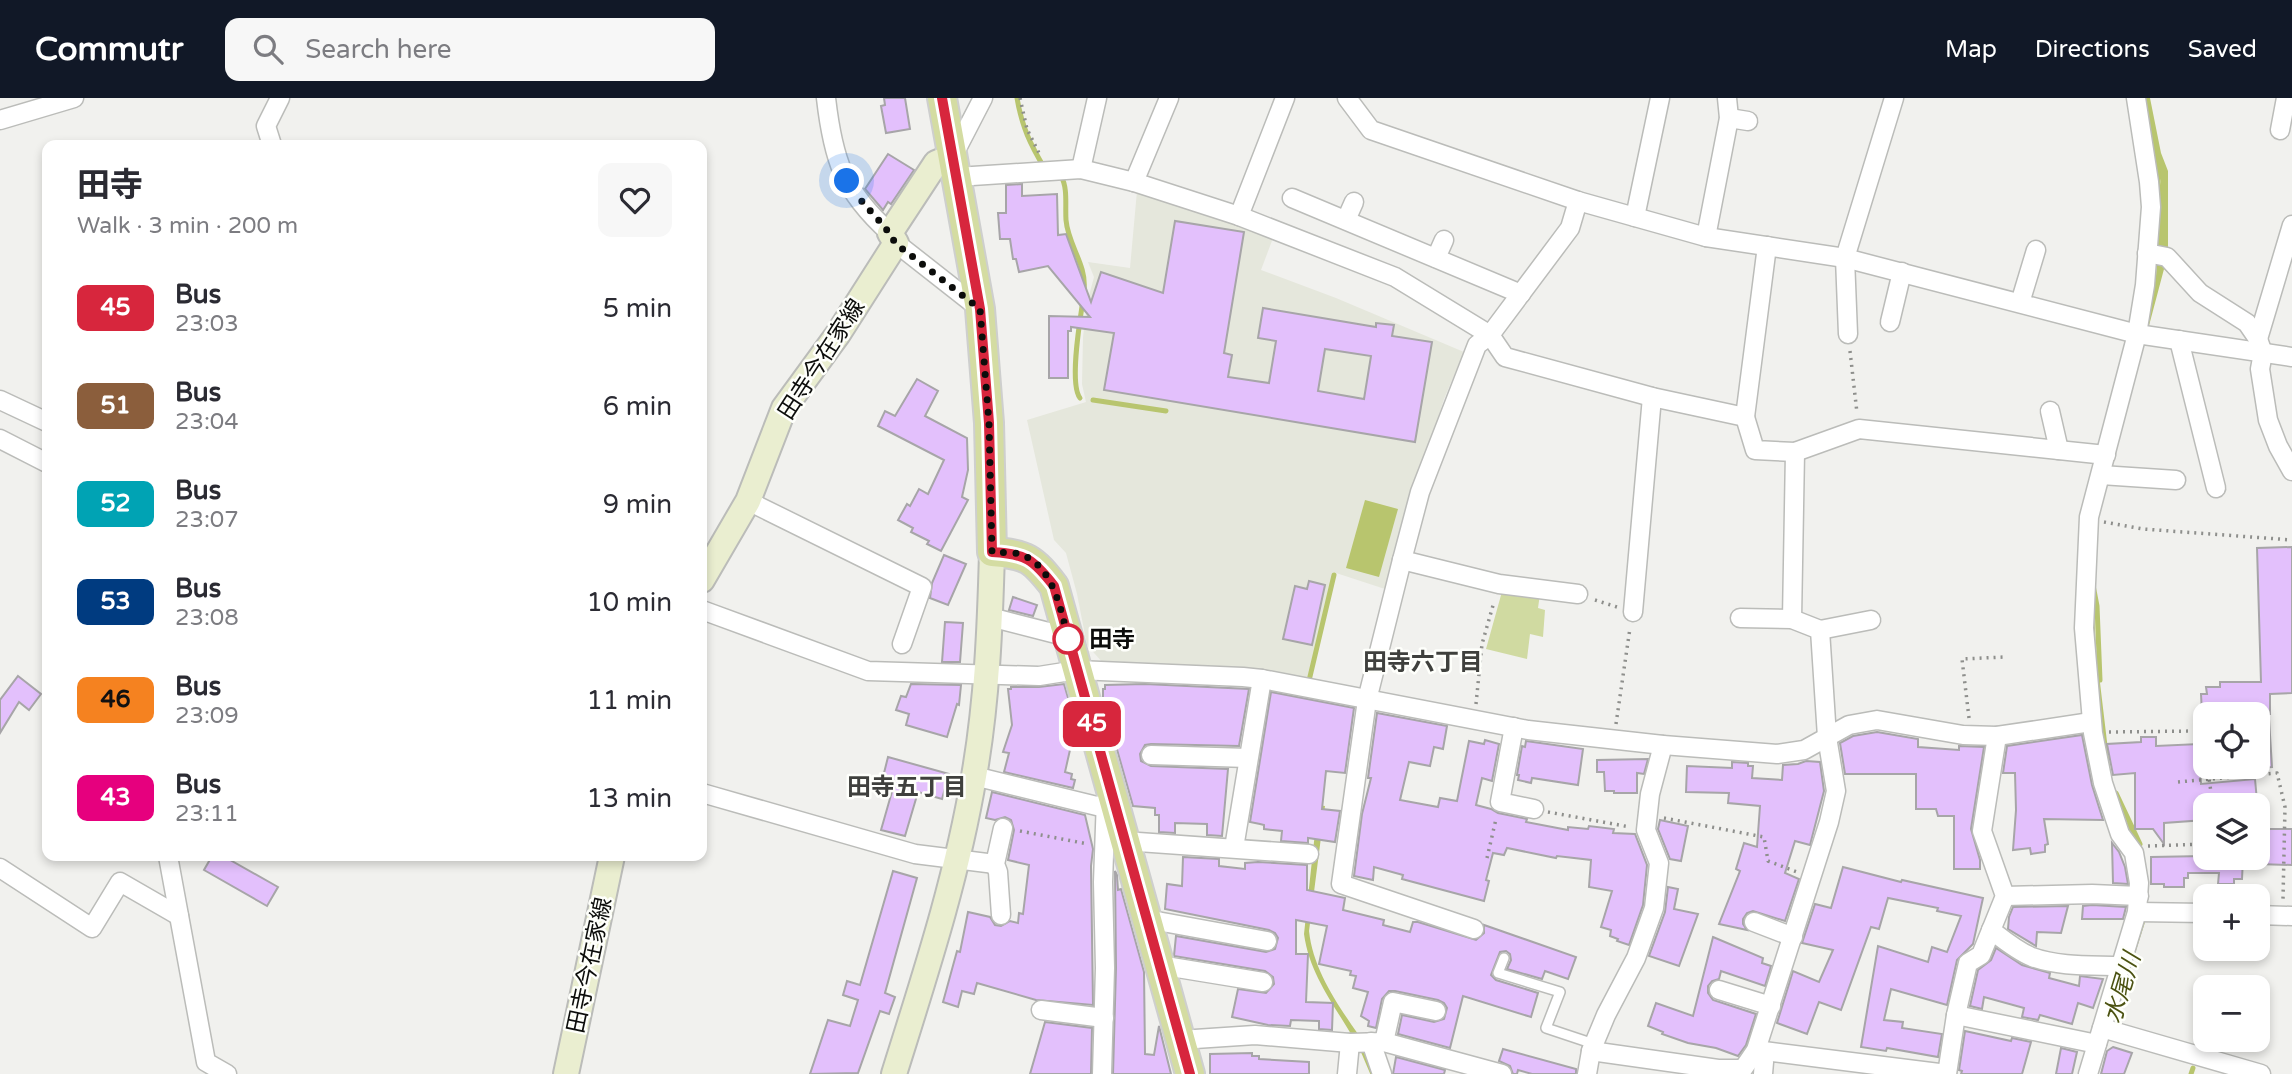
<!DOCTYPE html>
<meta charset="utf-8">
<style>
body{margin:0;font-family:"Varela Round","Noto Sans JP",sans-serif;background:#f7f7f7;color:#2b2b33;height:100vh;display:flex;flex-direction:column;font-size:26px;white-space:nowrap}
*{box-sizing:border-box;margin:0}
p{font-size:23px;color:#7c7c81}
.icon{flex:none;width:38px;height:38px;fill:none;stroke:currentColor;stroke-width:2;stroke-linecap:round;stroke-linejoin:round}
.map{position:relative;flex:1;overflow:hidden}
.sheet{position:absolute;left:42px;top:42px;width:665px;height:721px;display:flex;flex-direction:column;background:#fff;border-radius:14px;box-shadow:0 4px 10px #0003}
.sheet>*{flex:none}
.badge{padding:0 14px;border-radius:10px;font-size:24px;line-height:46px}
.controls{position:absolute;left:2193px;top:604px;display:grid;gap:14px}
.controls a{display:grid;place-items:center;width:77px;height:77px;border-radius:14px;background:#fff;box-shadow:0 4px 10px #0003;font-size:35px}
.you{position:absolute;width:35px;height:35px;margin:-18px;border:5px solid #fff;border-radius:50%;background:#1a73e8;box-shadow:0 0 0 10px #1a73e833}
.map>.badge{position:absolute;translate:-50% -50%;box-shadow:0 0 0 4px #fff}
.round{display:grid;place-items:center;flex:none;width:74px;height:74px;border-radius:14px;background:#f7f7f7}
.summary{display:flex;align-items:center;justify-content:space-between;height:119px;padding:0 35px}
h1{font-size:33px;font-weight:700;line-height:52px}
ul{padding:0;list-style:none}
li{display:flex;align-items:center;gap:21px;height:98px;padding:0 35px}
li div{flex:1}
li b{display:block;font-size:26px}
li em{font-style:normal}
li .badge{min-width:77px;font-weight:700;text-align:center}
header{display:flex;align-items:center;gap:42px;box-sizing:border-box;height:98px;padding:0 35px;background:#111827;color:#fff}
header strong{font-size:33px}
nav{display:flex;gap:38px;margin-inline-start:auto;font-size:24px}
.search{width:490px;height:63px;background:#f7f7f7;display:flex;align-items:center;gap:18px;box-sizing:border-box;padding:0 24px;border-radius:14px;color:#7c7c81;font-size:26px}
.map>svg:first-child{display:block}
.built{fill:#e5e7dc}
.green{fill:#d0daa1}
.water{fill:#b8c56e}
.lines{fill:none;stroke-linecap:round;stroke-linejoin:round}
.stream{stroke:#b8c56e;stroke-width:5}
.building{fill:#e3c0fc;stroke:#a7a5a8;stroke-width:2;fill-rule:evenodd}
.lane-casing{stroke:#bbbcb9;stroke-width:12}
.street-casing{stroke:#bbbcb9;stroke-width:21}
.secondary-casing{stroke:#bbbcb9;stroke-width:28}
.primary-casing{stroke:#cecfce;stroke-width:32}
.path{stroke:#8e8f8c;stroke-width:3.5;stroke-dasharray:2 5;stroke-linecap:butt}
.lane{stroke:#fff;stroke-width:9}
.street{stroke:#fff;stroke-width:18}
.secondary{stroke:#eaeed0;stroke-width:24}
.primary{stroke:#d4dca2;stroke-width:28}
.line-casing{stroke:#fff;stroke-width:16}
.line{stroke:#d7263d;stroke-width:10}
.walk{stroke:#0c0d0b;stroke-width:7;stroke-dasharray:0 12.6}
.stop-dot{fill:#fff;stroke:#d7263d;stroke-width:3.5}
.labels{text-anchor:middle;stroke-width:5;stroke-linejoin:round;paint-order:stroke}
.street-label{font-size:23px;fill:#0c0d0b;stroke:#fefffb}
.stop-label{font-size:23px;font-weight:bold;fill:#0c0d0b;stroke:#fefffb;text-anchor:start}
.neighbourhood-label{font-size:24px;font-weight:bold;fill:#3f403d;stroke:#fefffb}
.water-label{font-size:24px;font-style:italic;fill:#4b5211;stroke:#fefffb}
</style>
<header>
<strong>Commutr</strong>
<div class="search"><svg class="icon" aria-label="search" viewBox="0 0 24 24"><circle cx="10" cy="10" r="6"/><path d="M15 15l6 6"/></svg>Search here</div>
<nav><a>Map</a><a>Directions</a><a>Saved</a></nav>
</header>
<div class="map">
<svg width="2292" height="976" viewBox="0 0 2292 976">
<rect width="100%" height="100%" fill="#f1f1ee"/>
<polygon class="built" points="1137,93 1273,140 1261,172 1336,200 1464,254 1444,301 1385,491 1333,474 1307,583 1245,570 1103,565 1087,547 1077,496 1066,455 1054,442 1027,322 1086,304 1082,286 1083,239 1087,205 1094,179 1088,164 1130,170"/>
<polygon class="green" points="1503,490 1540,496 1538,510 1545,512 1543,539 1530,536 1527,561 1486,551"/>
<g class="water">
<polygon points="2143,0 2150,0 2161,55 2168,73 2168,148 2165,165 2240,229 2200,205 2164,171 2096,428 2093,493 2096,551 2110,669 2113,685 2124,719 2141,745 2148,791 2148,806 2146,821 2097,976 2142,819 2121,720 2107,670 2100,625 2094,551 2090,454 2108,370 2152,202 2156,178 2161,84 2154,61"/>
<polygon points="1365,402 1398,411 1379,479 1346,470"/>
<path d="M1318,707l7,1 -16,125c4,38 28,73 49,103h-7c-19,-32 -42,-62 -47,-100z"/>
</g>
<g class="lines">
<g class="stream">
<path d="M1017,0c5,29 13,46 28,71"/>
<polyline points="2157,66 2160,109"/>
<path d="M1061,78c7,12 4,29 5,44 2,25 21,45 18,70"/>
<path d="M1080,300c-11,-14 0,-78 3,-98"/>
<polyline points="1093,302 1166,313"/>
<polyline points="2093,487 2097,508 2100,582"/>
<polyline points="1308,587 1334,477"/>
<polyline points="2116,695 2140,746"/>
<polyline points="1362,950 1373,976"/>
<polyline points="2191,976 2193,970"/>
</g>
</g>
<g class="building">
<polygon points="884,0 905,0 910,31 886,35 881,8 885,7"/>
<polygon points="888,56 914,72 891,106 888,104 883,112 865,91"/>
<path d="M1022,86v12l35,-2 1,41 8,-1 25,68 10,-30 62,21 12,-72 69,11 -20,121 8,2 -4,22 41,6 7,-42 -18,-3 5,-30 113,19v-4l18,2 -2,11 40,6 -17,100 -311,-52 10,-57 -43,-6v4h-3v47h-19v-62l41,1 -42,-51 -29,6 -3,-13h-3l-3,-20h-10l-2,-26h8v-28zM1325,251l46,7 -7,43 -46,-8z"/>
<polygon points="917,281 938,293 925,318 967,340 968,372 962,399 968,402 941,453 927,446 929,443 911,434 913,430 898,422 907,406 910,408 919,391 928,396 944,362 878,328 885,313 895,318"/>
<polygon points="2292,449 2292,595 2270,596 2270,616 2202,616 2201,596 2207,596 2206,589 2220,589 2220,584 2261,584 2257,450"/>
<polygon points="944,457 966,466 948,507 930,500 932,485"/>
<polygon points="1309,483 1325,487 1312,547 1283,541 1295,488 1307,491"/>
<polygon points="1013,499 1037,507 1033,518 1009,512"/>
<polygon points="945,524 963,525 960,564 942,564"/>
<polygon points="18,578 41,596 29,612 19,604 0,635 0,602"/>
<polygon points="911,586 961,587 959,607 957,606 947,639 906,627 909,616 896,612 901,598 906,599"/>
<polygon points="1064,586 1073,617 1072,643 1065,674 1072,676 1071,681 1075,682 1073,690 1004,674 1009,655 1003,654 1012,627 1008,591 1011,591 1011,589 1039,589"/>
<polygon points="1145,586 1249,591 1239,648 1151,646 1145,647 1140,656 1141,663 1151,668 1228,671 1222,738 1207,737 1207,726 1175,725 1175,735 1159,734 1159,717 1155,717 1155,710 1133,708 1103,602 1103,591 1105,591 1105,587"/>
<polygon points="1271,594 1354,610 1345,675 1326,673 1322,711 1340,713 1335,744 1308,740 1308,745 1281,743 1282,733 1264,731 1264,727 1260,726 1250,724"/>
<polygon points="1377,615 1447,628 1443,651 1434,649 1430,668 1409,664 1400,702 1438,709 1440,700 1457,703 1469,643 1484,646 1485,642 1499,646 1492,683 1482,680 1476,707 1491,711 1498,715 1527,721 1526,724 1568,732 1568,729 1588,731 1589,728 1614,731 1613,735 1635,736 1647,767 1643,807 1629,847 1617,843 1618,841 1610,838 1611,832 1601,829 1612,793 1589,789 1591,762 1557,758 1556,760 1507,750 1504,757 1493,755 1486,782 1489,783 1484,803 1402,781 1403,777 1374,769 1373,782 1354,778 1362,716 1371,680 1368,680"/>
<polygon points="2269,621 2272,669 2258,670 2258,622"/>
<polygon points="1877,634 1918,641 1918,649 1959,652 1959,648 1984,649 1971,731 1980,762 1980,771 1954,771 1954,718 1938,718 1936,711 1916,711 1916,676 1845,676 1840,645 1853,638"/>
<polygon points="2082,637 2092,687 2103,722 2044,721 2048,746 2045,747 2045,754 2031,756 2030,750 2013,752 2016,712 2015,675 2003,675 2007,648"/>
<polygon points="2141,639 2156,639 2156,648 2199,646 2201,686 2255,681 2257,703 2244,704 2244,707 2205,707 2205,722 2164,725 2164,746 2153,731 2135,731 2135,675 2113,677 2107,646 2141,644"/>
<polygon points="1526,643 1583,651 1578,687 1532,680 1531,685 1518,682 1519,677 1517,677 1522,648 1525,649"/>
<polygon points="888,659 949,676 942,701 918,694 905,738 881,732 895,683 883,679"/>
<polygon points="1648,661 1644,676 1637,675 1637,695 1614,695 1614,693 1605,693 1604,674 1597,674 1597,662"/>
<polygon points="1806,663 1820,664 1824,693 1810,747 1795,743 1785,775 1799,781 1785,823 1753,813 1747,815 1743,821 1743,826 1747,832 1719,826 1740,773 1736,771 1744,745 1757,749 1760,708 1728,705 1729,695 1686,694 1687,668 1732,670 1732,664 1748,665 1748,668 1753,668 1752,680 1782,682 1783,667 1798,666"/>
<polygon points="992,694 1085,717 1093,751 1091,768 1093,907 1036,902 977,885 974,896 962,893 958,909 943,904 957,853 960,854 968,814 990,819 995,827 1001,828 1010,823 1018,825 1019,815 1023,816 1029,767 1008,762 1014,732 1011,722 1005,719 995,722 986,720"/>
<polygon points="1660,722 1688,728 1681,763 1670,761 1658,731"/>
<polygon points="2258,731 2292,731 2292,767 2258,766"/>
<polygon points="2112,745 2119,754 2125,769 2128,786 2113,785"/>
<polygon points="212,758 223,758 278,789 267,808 204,772"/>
<polygon points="2205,758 2243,760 2242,781 2234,781 2234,786 2218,786 2219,775 2188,775 2188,780 2184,780 2184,789 2164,789 2164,786 2151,786 2151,759"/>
<polygon points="1183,759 1219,761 1219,768 1245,771 1245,765 1258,764 1307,767 1307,792 1345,800 1343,812 1384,822 1383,827 1410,834 1413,824 1418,824 1476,842 1484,835 1484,827 1576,859 1568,881 1545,873 1542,881 1507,871 1511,862 1510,856 1506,853 1500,854 1491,877 1496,882 1538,895 1531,919 1463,898 1450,950 1398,936 1402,917 1434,924 1444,921 1447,910 1444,905 1438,902 1395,893 1389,893 1382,901 1376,930 1368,928 1369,923 1361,918 1368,894 1353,890 1356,878 1350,877 1351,873 1319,866 1327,828 1296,822 1296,856 1308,856 1306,904 1333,905 1332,932 1319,931 1319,923 1291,922 1290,928 1268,927 1232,919 1238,891 1266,895 1274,886 1273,879 1265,873 1174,858 1176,838 1266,854 1275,851 1278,840 1275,835 1269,832 1165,811 1167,786 1182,788"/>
<polygon points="1843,769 1901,784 1902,782 1983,800 1973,846 1957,862 1947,907 1891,891 1884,922 1903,924 1902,930 1942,936 1938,959 1887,950 1886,953 1861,949 1878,848 1928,864 1932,849 1947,854 1961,818 1937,813 1938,810 1888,800 1879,831 1871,829 1841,912 1819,904 1807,936 1777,925 1793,873 1819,884 1833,852 1802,845 1815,806 1831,810"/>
<polygon points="893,773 917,780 885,895 895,899 889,916 880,913 858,975 810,976 828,922 850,928 858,902 843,897 847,883 860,887"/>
<polygon points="1115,773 1117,777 1118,792 1121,791 1144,874 1145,956 1154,957 1159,928 1171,976 1113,976 1116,870"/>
<polygon points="1668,789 1678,791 1674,811 1698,816 1679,868 1649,858 1665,814"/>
<polygon points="2068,808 2061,835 2037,834 2036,848 2008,831 2009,819 2013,809"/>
<polygon points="2083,808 2092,807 2126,809 2123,821 2082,821"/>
<polygon points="1713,839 1763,860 1762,865 1771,868 1765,888 1721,873 1719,881 1712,883 1708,888 1708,895 1713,902 1756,916 1746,947 1738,958 1716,950 1688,945 1662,936 1663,934 1648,928 1656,905 1693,918"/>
<polygon points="1996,850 2022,867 2050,875 2049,880 2079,888 2080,878 2103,881 2093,910 2078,905 2072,926 2040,917 2038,922 2022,919 2024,910 1984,899 1982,911 1970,908 1978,872 1991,862"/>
<polygon points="1045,924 1092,930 1091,976 1030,976"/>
<polygon points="1965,933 2011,943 2012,940 2031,944 2022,976 1961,976 1962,973 1959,972"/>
<polygon points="2113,949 2132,955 2124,976 2101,976 2107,953"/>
<polygon points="2061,950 2077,954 2072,976 2056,976"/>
<polygon points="1503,951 1576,971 1576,976 1532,976 1518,972 1517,976 1513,976 1510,968 1499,963"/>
<polygon points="1252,955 1252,958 1259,958 1259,961 1309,964 1309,976 1210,976 1210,956"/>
<polygon points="1396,959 1445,972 1444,976 1393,976"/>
</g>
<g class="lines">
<defs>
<polyline id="lane" points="1504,860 1498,875 1560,894 1546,930 1594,946"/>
<g id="street">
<path d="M826,0c7,61 17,93 64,135"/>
<polyline points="1285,0 1239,118 1395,179 1490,237 1505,259 1652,299 1745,319 1755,352 1795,354 1859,331 2106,357"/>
<polyline points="1347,0 1371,32 1578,103 1706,139 1845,160 2137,236 2292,259"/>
<polyline points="1729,20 1748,23"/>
<polyline points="0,22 74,0"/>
<polyline points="2280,32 2286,0"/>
<polyline points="272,47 266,28 280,0"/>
<polyline points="953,58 983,0"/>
<polyline points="1081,71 1097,0"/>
<polyline points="957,79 1081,71 1134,84 1239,118"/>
<polyline points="1134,84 1169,0"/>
<polyline points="1292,100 1521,196"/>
<polyline points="1635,119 1660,0"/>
<polyline points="1346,122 1354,104"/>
<polyline points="1706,139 1729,20 1727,0"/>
<polyline points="896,145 980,211"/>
<polyline points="2147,155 2167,159 2200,195 2247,225 2258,241 2263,255 2260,271 2268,322 2278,348 2292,373"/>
<polyline points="1436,160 1444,142"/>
<polyline points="2020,205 2036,152"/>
<polyline points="1890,224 1902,174"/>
<polyline points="1848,236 1845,160 1894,0"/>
<polyline points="2258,241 2292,127"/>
<polyline points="2179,242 2216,390"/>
<polyline points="0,302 47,324"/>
<polyline points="2050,313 2059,352"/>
<polyline points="1745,319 1767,148"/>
<polyline points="0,341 47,365"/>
<polyline points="2101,377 2176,382"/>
<polyline points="748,403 922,489 902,546"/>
<polyline points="1402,462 1499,486 1578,496"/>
<polyline points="702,512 868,573 1039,578 1077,572 1243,579 1262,581 1528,632 1663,647 1777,656 1804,652 1849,627 1877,622 1963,637 1997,638 2091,624"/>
<polyline points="1633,514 1652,299"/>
<polyline points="990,519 1068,539"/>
<polyline points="1792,521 1795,354"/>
<polyline points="1820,532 1871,522"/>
<polyline points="1514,629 1500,704 1534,711"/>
<polyline points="1151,657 1248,660"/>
<polyline points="974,678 1105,710"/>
<polyline points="702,695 915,756 995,766"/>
<polyline points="1124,743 1309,756"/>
<polyline points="1234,750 1262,581"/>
<polyline points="168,758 206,964 227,976"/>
<polyline points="0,770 92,830 120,784 179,818"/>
<polyline points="2005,798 2092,796 2139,798"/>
<polyline points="2137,814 2205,815"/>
<polyline points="1001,817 998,774 995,766 1003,730"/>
<polyline points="2258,817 2292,818"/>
<polyline points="1146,821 1267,843"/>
<polyline points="1754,824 1793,839"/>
<polyline points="1474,831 1341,786 1367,602 1402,462 1420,394 1477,247 1490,237 1570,130 1578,103"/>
<path d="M1991,832c13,10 26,21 41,27 27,10 60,8 88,9"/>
<polyline points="1159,867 1263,884"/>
<polyline points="1719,892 1771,908"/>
<polyline points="1041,912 1104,920"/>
<polyline points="1956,917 2097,946"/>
<polyline points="2102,930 2261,976"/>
<polyline points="1180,942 1255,937 1350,945 1384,944 1502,976"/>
<polyline points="1371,944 1382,976"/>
<polyline points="1384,944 1393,904 1436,913"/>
<polyline points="1591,953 1718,971 1743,971 1756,952 1829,724 1836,693 1827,639 1820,532 1792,521 1740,520"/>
<polyline points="1102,976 1105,870 1103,784 1106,701"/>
<polyline points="1347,976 1350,945"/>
<polyline points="1587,976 1591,953 1606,917 1636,860 1654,810 1659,765 1646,732 1650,696 1663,647"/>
<polyline points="1763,976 1764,964 1756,952 1947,976"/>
<polyline points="1947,976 1956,917 1968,865 1981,857 2005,798 1982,733 1997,638"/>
<polyline points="2088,976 2137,814 2139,785 2134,755 2120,736 2103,685 2093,635 2084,530 2089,419 2137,236 2145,187 2151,109 2149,84 2136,0"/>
</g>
<g id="secondary">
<polyline points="702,482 748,403 784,310 838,236 896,145 890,135 936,65 953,58"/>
<polyline points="566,976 612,758"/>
<path d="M894,976c31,-99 63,-196 80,-298 13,-74 16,-149 18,-224"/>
</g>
<path id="primary" d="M942,0l38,211 9,114 3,129c35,2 41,7 62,34l136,488"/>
</defs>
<use href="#lane" class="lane-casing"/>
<use href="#street" class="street-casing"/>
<use href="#secondary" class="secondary-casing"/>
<use href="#primary" class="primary-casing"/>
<g class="path">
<polyline points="1020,0 1027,31 1040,57"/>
<polyline points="1850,253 1857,315"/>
<polyline points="2104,424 2143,431 2292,442"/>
<polyline points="1595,502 1617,509"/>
<polyline points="1476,606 1482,546 1494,504"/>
<polyline points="1969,620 1962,561 2005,559"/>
<polyline points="1616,626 1630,530"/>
<polyline points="2109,634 2197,633 2205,660"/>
<polyline points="2207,668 2213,707"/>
<polyline points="2178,684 2277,675 2285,709 2283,801"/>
<polyline points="1548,714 1630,729"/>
<polyline points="1664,720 1764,739 1768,763 1797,774"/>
<polyline points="1020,733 1088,746"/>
<polyline points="2148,748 2205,746"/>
<polyline points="1487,760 1496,721"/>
</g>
<use href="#lane" class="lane"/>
<use href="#street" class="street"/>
<use href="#secondary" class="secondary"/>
<use href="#primary" class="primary"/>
</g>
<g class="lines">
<defs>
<path id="line" d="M942,0l38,211 9,114 3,129c34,2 41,7 62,34l136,488"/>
</defs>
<use href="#line" class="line-casing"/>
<use href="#line" class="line"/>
<path class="walk" d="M847,83c13,23 37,40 48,62l85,66 9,114 3,129c8,1 16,0 23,1 37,7 46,56 53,86"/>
</g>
<circle class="stop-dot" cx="1068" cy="541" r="14"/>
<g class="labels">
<g class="street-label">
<text transform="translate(821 261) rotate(-57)" y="8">田寺今在家線</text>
<text transform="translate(589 867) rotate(-78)" y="8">田寺今在家線</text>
</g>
<g class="stop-label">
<text x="1089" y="549">田寺</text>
</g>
<g class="neighbourhood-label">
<text x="1423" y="572">田寺六丁目</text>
<text x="907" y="697">田寺五丁目</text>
</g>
<g class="water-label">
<text transform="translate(2122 890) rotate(-73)" y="8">水尾川</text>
</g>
</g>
</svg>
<div class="controls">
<a><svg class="icon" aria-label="locate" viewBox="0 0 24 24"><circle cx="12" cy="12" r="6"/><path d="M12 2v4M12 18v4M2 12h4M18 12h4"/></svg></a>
<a><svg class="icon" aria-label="layers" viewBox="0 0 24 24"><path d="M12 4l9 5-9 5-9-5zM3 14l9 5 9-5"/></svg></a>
<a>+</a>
<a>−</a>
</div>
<div class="you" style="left:847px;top:83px"></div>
<b class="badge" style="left:1092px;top:626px;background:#d7263d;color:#fff">45</b>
<section class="sheet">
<div class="summary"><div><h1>田寺</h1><p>Walk · 3 min · 200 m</p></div><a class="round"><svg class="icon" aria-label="heart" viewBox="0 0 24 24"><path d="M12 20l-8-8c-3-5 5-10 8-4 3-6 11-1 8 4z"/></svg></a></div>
<ul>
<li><span class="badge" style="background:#d7263d;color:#fff">45</span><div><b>Bus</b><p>23:03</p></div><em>5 min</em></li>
<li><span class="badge" style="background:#8b5e3c;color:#fff">51</span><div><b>Bus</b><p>23:04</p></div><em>6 min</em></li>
<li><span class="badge" style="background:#00a3b4;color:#fff">52</span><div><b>Bus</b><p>23:07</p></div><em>9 min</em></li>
<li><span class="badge" style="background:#003b80;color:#fff">53</span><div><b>Bus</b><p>23:08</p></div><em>10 min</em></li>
<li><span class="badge" style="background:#f58220;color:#111">46</span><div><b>Bus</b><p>23:09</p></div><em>11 min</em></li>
<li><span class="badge" style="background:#e6007e;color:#fff">43</span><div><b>Bus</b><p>23:11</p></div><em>13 min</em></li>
</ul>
</section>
</div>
